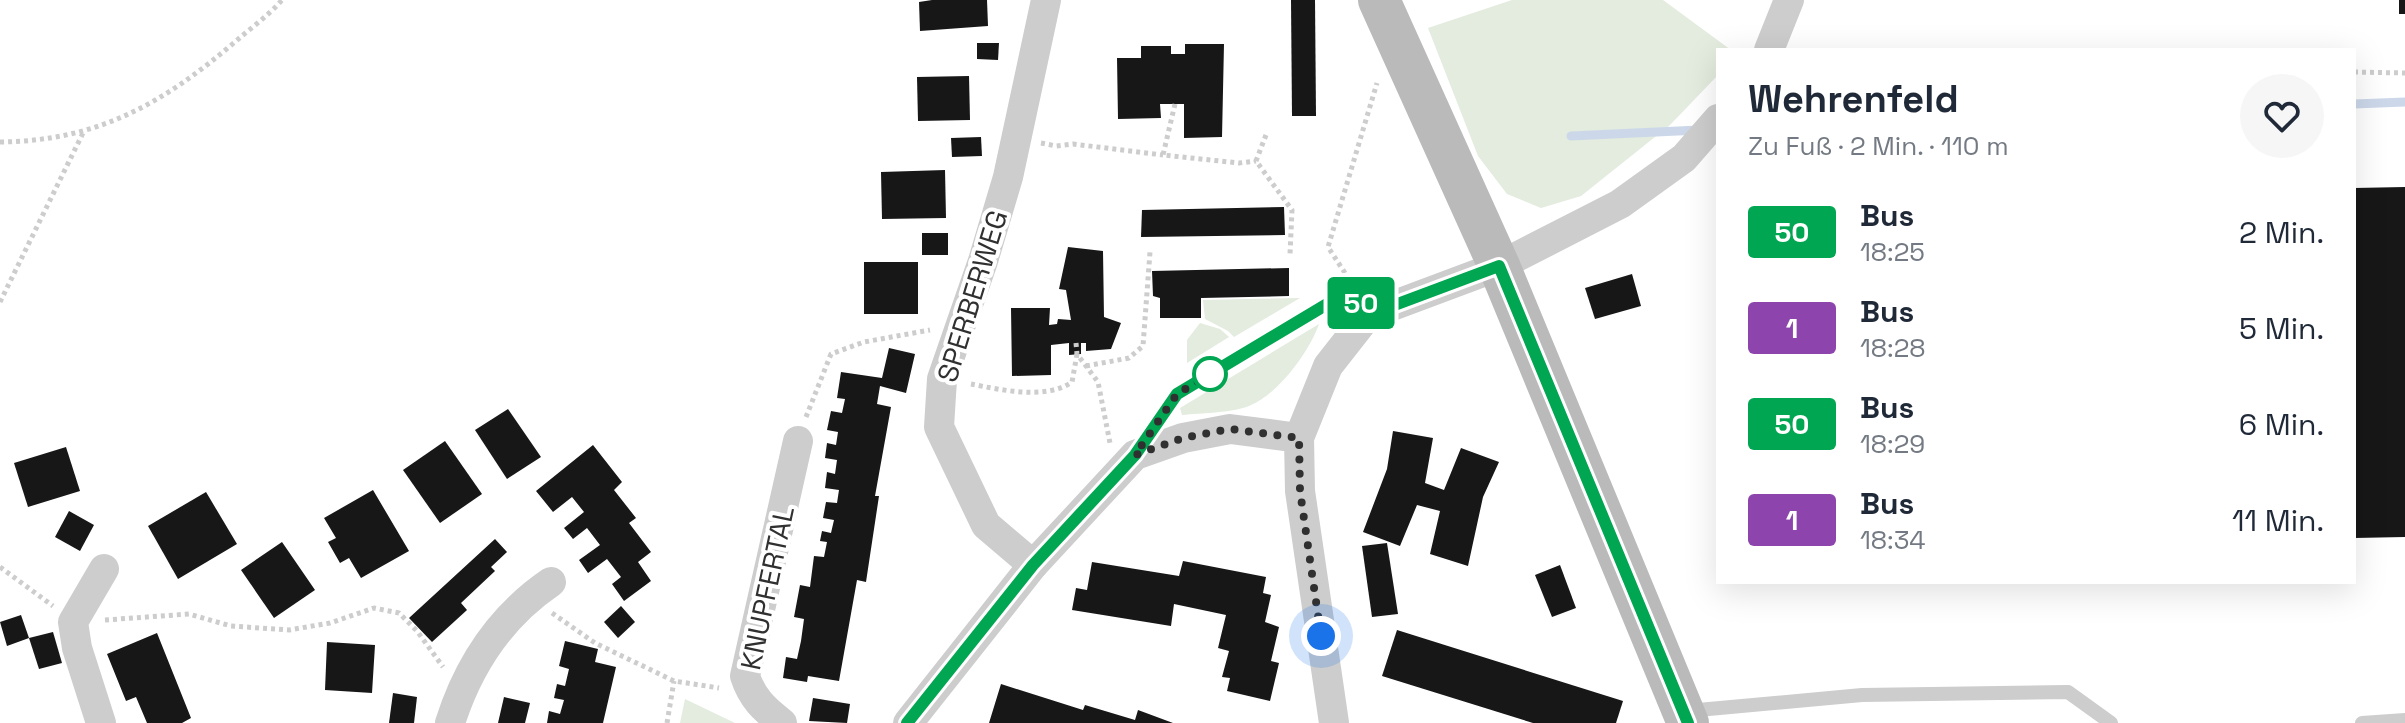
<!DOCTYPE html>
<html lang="de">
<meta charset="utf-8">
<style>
body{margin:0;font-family:"Space Grotesk",sans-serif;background:#f6f6f7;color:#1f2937;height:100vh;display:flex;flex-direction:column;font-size:30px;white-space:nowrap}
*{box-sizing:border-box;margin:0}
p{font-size:26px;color:#747a83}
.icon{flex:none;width:44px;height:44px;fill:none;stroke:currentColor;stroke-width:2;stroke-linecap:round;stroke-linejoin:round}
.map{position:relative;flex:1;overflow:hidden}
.drawer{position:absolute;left:1716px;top:48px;width:640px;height:536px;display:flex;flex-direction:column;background:#fff;border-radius:0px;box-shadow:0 8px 32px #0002}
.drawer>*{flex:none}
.badge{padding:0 16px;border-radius:6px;font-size:28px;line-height:52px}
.you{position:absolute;width:40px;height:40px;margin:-20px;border:6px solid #fff;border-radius:50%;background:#1a73e8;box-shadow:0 0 0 12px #1a73e833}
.map>.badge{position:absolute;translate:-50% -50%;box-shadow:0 0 0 4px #fff}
.round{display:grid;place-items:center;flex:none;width:84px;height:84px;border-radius:42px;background:#f6f6f7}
.summary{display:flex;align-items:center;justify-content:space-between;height:136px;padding:0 32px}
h1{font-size:38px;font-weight:800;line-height:60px}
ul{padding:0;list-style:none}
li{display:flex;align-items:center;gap:24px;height:96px;padding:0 32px}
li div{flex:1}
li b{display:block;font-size:30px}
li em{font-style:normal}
li .badge{min-width:88px;font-weight:700;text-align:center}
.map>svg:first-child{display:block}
.green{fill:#e3ecde}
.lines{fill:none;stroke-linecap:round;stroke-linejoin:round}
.stream{stroke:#ccd8ea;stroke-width:9}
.building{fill:#171717}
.path{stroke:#cdcdcd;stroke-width:5;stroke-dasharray:4 4;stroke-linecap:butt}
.lane{stroke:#cdcdcd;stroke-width:14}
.street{stroke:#cdcdcd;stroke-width:30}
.secondary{stroke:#bababa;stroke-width:42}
.line-casing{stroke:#fff;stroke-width:18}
.line{stroke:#00a651;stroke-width:12}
.walk{stroke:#303030;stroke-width:8;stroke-dasharray:0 14.4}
.stop-dot{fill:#fff;stroke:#00a651;stroke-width:4}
.labels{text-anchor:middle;stroke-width:8;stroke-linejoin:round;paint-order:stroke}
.street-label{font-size:28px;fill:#303030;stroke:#fff}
</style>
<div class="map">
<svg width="2405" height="723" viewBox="0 0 2405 723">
<rect width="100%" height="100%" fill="#fff"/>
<g class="green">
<polygon points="1512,0 1663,0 1731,50 1718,50 1718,75 1670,125 1581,196 1541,208 1507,194 1478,156 1428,28"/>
<polygon points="1300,298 1234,337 1228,331 1205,319 1203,300"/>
<polygon points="1200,323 1220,329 1229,337 1187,363 1187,340"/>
<path d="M1319,324c-10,28 -40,69 -68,81 -17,8 -50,8 -69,10l-2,-7z"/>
<polygon points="685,699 735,723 680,723"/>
</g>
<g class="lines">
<g class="stream">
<polyline points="2354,104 2405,102"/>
<polyline points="1571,136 1699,130"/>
</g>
</g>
<g class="building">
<polygon points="932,0 987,0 988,26 920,31 919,2"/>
<polygon points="1291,0 1315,0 1316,116 1292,116"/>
<rect x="2399" y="0" width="6" height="14"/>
<polygon points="977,43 999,43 998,60 977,59"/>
<polygon points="1185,44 1224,44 1222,137 1184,138 1184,104 1160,104 1161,118 1118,119 1117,58 1141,58 1141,46 1171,46 1171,54 1185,54"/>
<polygon points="969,76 970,120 918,121 917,77"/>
<polygon points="981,137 982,156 952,157 951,138"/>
<polygon points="945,170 946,218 882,219 881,172"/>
<polygon points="2405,187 2405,537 2354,538 2354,188"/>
<polygon points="1284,207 1285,235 1141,237 1142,210"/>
<rect x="922" y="233" width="26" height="22"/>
<polygon points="1068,247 1103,251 1104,317 1121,323 1111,349 1086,351 1086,343 1081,343 1081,354 1069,355 1069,343 1051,345 1051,375 1012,376 1011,308 1050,308 1049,325 1057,324 1058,319 1071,320 1066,290 1059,289"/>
<rect x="864" y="262" width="54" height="52"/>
<polygon points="1289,268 1289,296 1201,298 1201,318 1160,318 1160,298 1153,296 1152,271"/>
<polygon points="1632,274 1641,306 1595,319 1585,288"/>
<polygon points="889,348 915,354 906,393 880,386 877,404 891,407 875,496 879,496 866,582 857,580 839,681 808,676 807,682 783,678 786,657 797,659 801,641 804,619 794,617 800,585 810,587 814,556 824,557 827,542 820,541 822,531 831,533 834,520 823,518 826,502 837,503 839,490 825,488 827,472 835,474 837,460 825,458 827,443 836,445 838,432 827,430 831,411 842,413 845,399 837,398 841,372 882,378"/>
<polygon points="508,409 541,457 507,479 475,430"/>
<polygon points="1393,431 1433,438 1425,483 1444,490 1461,448 1499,462 1483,497 1468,566 1430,554 1440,511 1417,505 1400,546 1363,532 1387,469"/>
<polygon points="445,441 482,494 440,523 403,470"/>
<polygon points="593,445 622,482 614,490 636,518 629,523 651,552 638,562 651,581 624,601 612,584 621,577 607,559 588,573 579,560 600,545 587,528 573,539 564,528 584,512 572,497 553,512 536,491"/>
<polygon points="66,447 80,491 28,507 14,463"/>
<polygon points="373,490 409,551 361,578 349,558 340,563 328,542 336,538 324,518"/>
<polygon points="206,492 237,544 178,579 148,526"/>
<polygon points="69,511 94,525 80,551 55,537"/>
<polygon points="495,539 507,552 491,567 495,571 461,603 467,610 432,642 409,618"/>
<polygon points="282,542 315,590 274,618 241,570"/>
<polygon points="1387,543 1398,614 1372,617 1362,546"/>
<polygon points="1183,561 1266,577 1263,593 1271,595 1265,622 1279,627 1271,661 1279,663 1270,701 1227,691 1230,678 1222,677 1229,651 1218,648 1226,615 1174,604 1171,626 1072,610 1076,588 1087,590 1092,562 1179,576"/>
<polygon points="1560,565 1576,608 1552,617 1535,575"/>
<polygon points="621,606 635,622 618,638 604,622"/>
<polygon points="21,615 29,638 7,646 0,622"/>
<polygon points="1397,630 1623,701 1616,723 1533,723 1382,676"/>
<polygon points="53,632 62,663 39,669 29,638"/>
<polygon points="157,633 191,718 182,723 147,723 136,697 126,701 107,654"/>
<polygon points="565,641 598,649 595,662 616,667 603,723 547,723 549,711 560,714 564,700 554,698 557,684 565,686 569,669 559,666"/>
<polygon points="327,642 375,645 372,693 325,690"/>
<polygon points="1001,684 1083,710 1085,705 1135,720 1138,710 1173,723 989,723"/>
<polygon points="393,693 417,697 414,723 389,723"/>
<polygon points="504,697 530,703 525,723 498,723"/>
<polygon points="813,698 850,704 847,723 809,721"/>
</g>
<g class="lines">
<g class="path">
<polyline points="2354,72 2405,73"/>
<polyline points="1175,104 1163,155 1239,163 1256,161"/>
<polyline points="1266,135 1256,161 1292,210 1290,254"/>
<path d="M0,142c98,-1 164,-39 236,-101 15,-13 33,-26 46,-41"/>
<polyline points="1041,143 1056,146 1073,144 1163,155"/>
<polyline points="1345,273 1328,247 1377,83"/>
<polyline points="0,302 83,133"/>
<polyline points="1076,343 1077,354 1098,382 1110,443"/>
<polyline points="1086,366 1129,358 1143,346 1150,252"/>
<path d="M971,384c30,6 75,16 101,-2l5,-28"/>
<polyline points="806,417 831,354 864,342 930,330"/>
<polyline points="0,567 53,606"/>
<polyline points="552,613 595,643 674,681 719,688"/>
<polyline points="105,620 189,614 231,626 289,630 330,623 374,608 399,613 417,631 443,667"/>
<polyline points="667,723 674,681"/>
</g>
<g class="lane">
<polyline points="1140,448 1177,394 1354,288 1368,315"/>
<polyline points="1687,711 1862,695 2068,692 2111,723"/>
<polyline points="2362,723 2405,720"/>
</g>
<g class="street">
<polyline points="1769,50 1789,0"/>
<polyline points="1033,565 986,525 939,427 942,379 983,261 1008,177 1046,0"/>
<polyline points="101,723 77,648 73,622 104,569"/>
<path d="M450,723c18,-57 51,-107 101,-141"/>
<path d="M782,723c-18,-14 -30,-25 -37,-47l53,-235"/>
<polyline points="908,723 1033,565 1135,455 1183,438 1230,429 1299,438"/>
<polyline points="1334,723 1300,491 1299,438 1328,366 1368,315 1499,266 1620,204 1684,158 1718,119"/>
</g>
<polyline class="secondary" points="1379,0 1499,266 1688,723"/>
</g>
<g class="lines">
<defs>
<polyline id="line" points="907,723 1033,565 1135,455 1177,394 1354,288 1368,315 1499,266 1688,723"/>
</defs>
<use href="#line" class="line-casing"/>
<use href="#line" class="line"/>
<polyline class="walk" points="1210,374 1177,394 1135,455 1183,438 1230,429 1299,438 1300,491 1321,636"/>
</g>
<circle class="stop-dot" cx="1210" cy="374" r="16"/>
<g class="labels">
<g class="street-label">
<text transform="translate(972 296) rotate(-73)" y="10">SPERBERWEG</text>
<text transform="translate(767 588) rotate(-78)" y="10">KNUPFERTAL</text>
</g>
</g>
</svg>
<div class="you" style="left:1321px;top:636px"></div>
<b class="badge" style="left:1361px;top:303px;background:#00a651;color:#fff">50</b>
<section class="drawer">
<div class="summary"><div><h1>Wehrenfeld</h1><p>Zu Fuß · 2 Min. · 110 m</p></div><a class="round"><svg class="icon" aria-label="heart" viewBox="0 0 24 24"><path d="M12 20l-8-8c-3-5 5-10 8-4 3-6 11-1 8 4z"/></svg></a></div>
<ul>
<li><span class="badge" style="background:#00a651;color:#fff">50</span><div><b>Bus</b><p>18:25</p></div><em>2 Min.</em></li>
<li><span class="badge" style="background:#8e44ad;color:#fff">1</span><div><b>Bus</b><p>18:28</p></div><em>5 Min.</em></li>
<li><span class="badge" style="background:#00a651;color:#fff">50</span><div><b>Bus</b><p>18:29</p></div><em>6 Min.</em></li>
<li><span class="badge" style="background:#8e44ad;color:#fff">1</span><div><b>Bus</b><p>18:34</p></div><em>11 Min.</em></li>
</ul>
</section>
</div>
